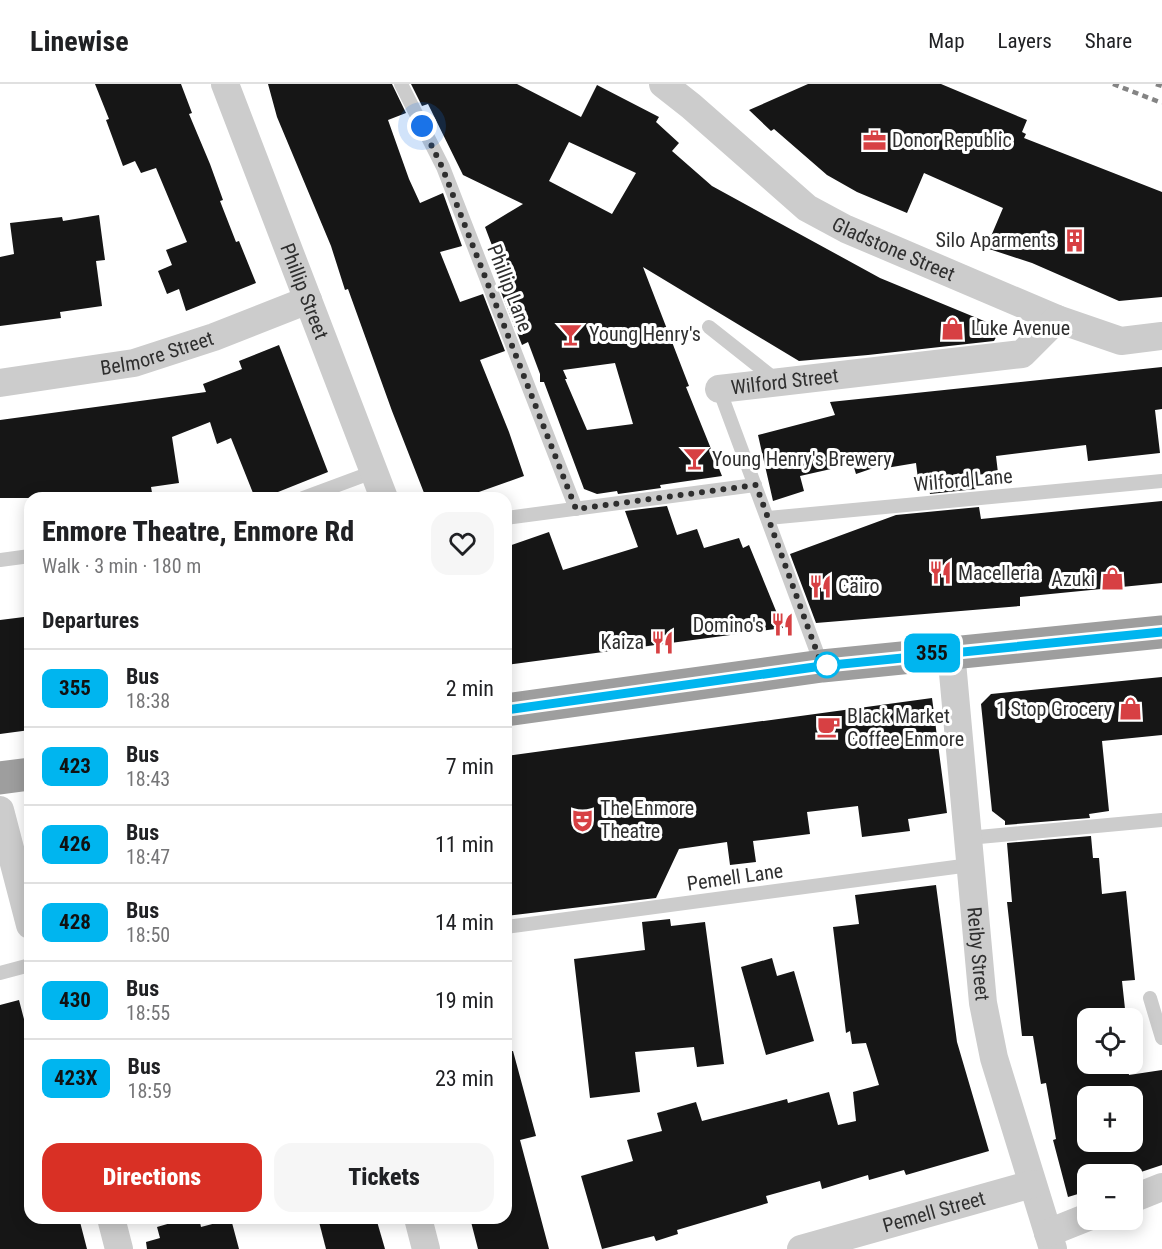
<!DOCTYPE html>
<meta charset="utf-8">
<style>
body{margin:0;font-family:"Roboto Condensed",sans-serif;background:#f6f6f6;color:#202124;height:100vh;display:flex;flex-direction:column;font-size:22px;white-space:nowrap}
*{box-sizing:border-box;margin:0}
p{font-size:20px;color:#757577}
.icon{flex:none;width:33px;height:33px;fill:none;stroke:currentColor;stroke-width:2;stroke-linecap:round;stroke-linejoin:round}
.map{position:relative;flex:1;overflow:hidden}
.panel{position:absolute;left:24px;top:408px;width:488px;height:732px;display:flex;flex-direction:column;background:#fff;border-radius:18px;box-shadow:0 3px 15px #0003}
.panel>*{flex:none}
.badge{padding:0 12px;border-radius:9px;font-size:21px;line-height:39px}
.tools{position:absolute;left:1077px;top:924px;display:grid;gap:12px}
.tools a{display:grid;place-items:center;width:66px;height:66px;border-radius:12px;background:#fff;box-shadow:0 3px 15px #0003;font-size:30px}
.you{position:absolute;width:30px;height:30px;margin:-15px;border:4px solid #fff;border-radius:50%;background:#1a73e8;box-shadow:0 0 0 9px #1a73e833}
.map>.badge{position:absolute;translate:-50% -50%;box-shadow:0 0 0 3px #fff}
h2{padding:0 18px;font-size:22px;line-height:54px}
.round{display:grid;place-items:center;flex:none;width:63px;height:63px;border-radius:18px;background:#f6f6f6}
.head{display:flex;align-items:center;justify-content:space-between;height:102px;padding:0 18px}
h1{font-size:28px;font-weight:800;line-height:45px}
.action{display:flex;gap:12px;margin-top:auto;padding:12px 18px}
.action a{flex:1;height:69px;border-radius:18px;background:#d93025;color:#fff;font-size:24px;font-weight:800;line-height:69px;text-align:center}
.action a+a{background:#f6f6f6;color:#202124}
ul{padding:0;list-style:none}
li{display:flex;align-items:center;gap:18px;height:78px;padding:0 18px;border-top:2px solid #e0e0e0}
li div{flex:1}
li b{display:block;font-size:22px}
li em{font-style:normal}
li .badge{min-width:66px;font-weight:700;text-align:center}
header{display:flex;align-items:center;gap:36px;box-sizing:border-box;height:84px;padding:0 30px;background:#fff;border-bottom:2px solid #e0e0e0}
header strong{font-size:28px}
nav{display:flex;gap:33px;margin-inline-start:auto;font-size:21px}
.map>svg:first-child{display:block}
.building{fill:#161616;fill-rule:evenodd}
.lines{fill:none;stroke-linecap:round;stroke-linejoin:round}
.service{stroke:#ccc;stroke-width:14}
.minor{stroke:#ccc;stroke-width:28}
.trunk{stroke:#9e9e9e;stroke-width:33}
.rail{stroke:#848484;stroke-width:4.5;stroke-dasharray:6 4.5;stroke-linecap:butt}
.line-casing{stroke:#fff;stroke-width:14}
.line{stroke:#00b5ef;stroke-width:9}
.walk{stroke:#2f2f2f;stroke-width:6;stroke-dasharray:0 10.8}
.stop-dot{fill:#fff;stroke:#00b5ef;stroke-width:3}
.labels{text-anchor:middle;stroke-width:6;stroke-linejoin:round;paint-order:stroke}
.poi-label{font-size:20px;fill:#2f2f2f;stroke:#fff;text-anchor:start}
.street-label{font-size:20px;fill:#2f2f2f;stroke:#fff}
</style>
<header>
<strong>Linewise</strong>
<nav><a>Map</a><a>Layers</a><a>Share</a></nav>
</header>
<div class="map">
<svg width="1162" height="1165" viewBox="0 0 1162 1165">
<rect width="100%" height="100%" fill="#fff"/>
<g class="building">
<polygon points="95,0 181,0 192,29 189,30 210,80 223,116 220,117 236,158 239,157 256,199 186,227 179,205 167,210 158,187 172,181 166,166 187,158 156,84 141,89 135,77 123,82 106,36 109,35"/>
<polygon points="268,0 392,0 406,29 388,36 409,95 420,119 443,109 462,162 440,168 460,218 483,210 505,267 480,276 509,348 524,392 462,414 426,414 392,327 348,205 345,206 331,162 277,33"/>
<path d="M411,0h106l64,33 16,-32 62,32 -3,5 23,21 -7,8 40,35 168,92 121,50 -7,13 -126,14 -69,6 -156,-94 46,119 -3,1 36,89 -62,9 1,3 -43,6 -1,-3 -20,3 -13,-5 -40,-107h-4v-8l-12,-32 -6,3 -23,-58 8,-2 -22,-58 38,-23 -60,-29 -35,-71 -6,2zM569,58l67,31 -24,41 -63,-33zM615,279l18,61 -46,6 -22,-51h2l-4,-9z"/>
<polygon points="808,0 941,0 1027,36 1022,48 1026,50 1024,54 1162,108 1162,213 1119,217 1032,179 986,164 1003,124 924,89 907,129 857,108 827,91 774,45 771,47 749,26"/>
<polygon points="99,131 105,176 96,177 102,222 60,228 61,234 0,242 0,173 14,170 10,139 62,133 63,137"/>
<polygon points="279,261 328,388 263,414 255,414 231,354 217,360 210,338 172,353 179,399 151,403 153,414 0,414 0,336 206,308 203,300 242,285 239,277"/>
<polygon points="1162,283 1162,325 1155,326 1160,369 1088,377 1086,361 996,372 998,389 974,391 976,405 930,410 926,393 918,395 916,379 886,384 885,380 856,390 853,380 800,392 804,407 773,417 758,351 835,331 830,318"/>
<polygon points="1162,417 1162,499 1020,513 1020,522 816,539 790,470 896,431 979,423 981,435"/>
<polygon points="667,422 677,451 697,445 704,464 739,454 743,464 749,461 783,544 506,581 506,463 549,448 563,486 638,463 625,427"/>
<polygon points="24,533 26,541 30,540 30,646 0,650 0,536"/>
<polygon points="1162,593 1162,651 1102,657 1109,727 1089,730 1090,734 1005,741 1005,737 992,727 981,620 991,610"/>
<polygon points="932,614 947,729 908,735 910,747 862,753 858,722 807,728 810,750 753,757 756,778 730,781 727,758 679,765 656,814 506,832 506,672"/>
<path d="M1091,752l2,22h6l3,36 24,-3 9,89 -13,1 4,37h-38v46h39l2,11 33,-5v95l-27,9h-47v17l-20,6 -15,-57 3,-1 -10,-56 -5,1 -8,-48h-11l-15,-134h5l-5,-59zM1088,1012h44v46h-44z"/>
<polygon points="936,801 957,958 989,1067 906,1091 904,1086 869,1096 868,1091 822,1105 820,1097 766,1112 768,1119 677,1146 678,1150 656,1157 654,1152 602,1165 581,1092 633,1077 627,1056 662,1047 657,1029 696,1018 702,1037 787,1015 788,1019 829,1008 838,1041 856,1037 853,1008 879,1001 866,959 852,960 850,947 846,949 833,843 859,840 855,811"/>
<polygon points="670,835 671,842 705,838 724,980 697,983 694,963 635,968 640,1008 590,1014 574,875 645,866 642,838"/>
<polygon points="772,874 777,892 794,887 814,957 766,971 741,883"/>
<polygon points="19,916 30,958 30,1134 79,1134 87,1165 0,1165 0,921"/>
<polygon points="513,967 536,1052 520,1056 549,1165 478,1165 470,1134 506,1134 506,968"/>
<polygon points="188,1134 199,1134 201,1143 231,1135 239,1165 147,1165 146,1158 160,1154 157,1143"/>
<polygon points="318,1134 376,1134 385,1165 326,1165"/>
</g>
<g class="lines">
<g class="service">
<polyline points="401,0 443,83 576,425"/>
<polyline points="709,243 776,296"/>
<polyline points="719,305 822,582"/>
<polyline points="303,414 373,388"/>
<polyline points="506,434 755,401"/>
<polyline points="768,434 1162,397"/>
<polyline points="0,476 30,472"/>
<polyline points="968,754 1162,736"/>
<polyline points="506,843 970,781"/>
<polyline points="0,889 30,881"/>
<polyline points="1150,914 1162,954"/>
</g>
<g class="minor">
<path id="s1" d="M225,0l159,414"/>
<path id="s2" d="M663,0l28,22 116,102 39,21 211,90 64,22 41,-5"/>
<path id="s3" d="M0,299l134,-20 80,-26 94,-37"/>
<path id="s4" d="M719,305l303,-35 35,-35"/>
<path id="s5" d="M951,567l32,352 11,55 59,191"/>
<polyline points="0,726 30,841"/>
<polyline points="1132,1115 1162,1103"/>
<polyline points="111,1134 119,1165"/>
<polyline points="418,1134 426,1165"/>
<polyline points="1048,1149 1088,1133"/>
<path id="s6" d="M801,1165l231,-65"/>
</g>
<g class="trunk">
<polyline points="506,626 822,582 1162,548"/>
<polyline points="0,694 30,690"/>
</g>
<g class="rail">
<polyline points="1113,0 1162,19"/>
<polyline points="1156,0 1162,2"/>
</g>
</g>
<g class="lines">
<defs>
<polyline id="line" points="506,626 822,582 1162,548"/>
</defs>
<use href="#line" class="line-casing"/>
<use href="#line" class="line"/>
<polyline class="walk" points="422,42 442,83 576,425 756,401 822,582 827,581"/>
</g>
<defs>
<symbol id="office-bare" viewBox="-9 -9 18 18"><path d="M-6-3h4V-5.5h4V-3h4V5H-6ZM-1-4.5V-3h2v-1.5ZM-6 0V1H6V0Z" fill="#d74043" stroke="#fff" stroke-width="2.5" paint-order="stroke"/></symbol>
<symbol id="building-bare" viewBox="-9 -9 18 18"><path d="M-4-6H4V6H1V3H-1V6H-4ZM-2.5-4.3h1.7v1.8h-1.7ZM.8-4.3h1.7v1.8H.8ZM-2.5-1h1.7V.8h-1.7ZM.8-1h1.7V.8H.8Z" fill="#d74043" stroke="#fff" stroke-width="2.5" paint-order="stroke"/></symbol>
<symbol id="shop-bare" viewBox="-9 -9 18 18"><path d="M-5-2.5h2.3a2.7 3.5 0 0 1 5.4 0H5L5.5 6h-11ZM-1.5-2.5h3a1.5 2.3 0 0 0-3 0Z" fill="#d74043" stroke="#fff" stroke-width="2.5" paint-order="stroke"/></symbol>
<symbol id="bar-bare" viewBox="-9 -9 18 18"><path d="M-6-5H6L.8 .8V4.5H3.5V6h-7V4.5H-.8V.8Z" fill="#d74043" stroke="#fff" stroke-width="2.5" paint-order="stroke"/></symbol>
<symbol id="restaurant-bare" viewBox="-9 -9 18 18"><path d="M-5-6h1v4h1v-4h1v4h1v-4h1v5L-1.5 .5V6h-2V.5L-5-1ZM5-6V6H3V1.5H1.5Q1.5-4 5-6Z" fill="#d74043" stroke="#fff" stroke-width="2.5" paint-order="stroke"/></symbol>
<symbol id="cafe-bare" viewBox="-9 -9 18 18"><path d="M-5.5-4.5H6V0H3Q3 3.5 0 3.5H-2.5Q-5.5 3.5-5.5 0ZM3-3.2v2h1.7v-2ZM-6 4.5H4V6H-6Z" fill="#d74043" stroke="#fff" stroke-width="2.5" paint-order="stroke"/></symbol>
<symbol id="theatre-bare" viewBox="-9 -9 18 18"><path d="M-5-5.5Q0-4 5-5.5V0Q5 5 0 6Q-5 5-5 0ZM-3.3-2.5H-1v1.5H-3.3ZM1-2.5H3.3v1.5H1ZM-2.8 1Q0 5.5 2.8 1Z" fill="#d74043" stroke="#fff" stroke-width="2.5" paint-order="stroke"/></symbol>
</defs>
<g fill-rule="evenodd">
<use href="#office-bare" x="858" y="40" width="33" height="33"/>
<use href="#building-bare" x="1058" y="140" width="33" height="33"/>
<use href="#shop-bare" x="936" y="228" width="33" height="33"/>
<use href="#bar-bare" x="554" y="234" width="33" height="33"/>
<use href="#bar-bare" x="678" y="358" width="33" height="33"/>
<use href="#restaurant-bare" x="924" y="472" width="33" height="33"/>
<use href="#shop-bare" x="1096" y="478" width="33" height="33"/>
<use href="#restaurant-bare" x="804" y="486" width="33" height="33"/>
<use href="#restaurant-bare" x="766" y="524" width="33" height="33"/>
<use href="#restaurant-bare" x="646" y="542" width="33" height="33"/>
<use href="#shop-bare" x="1114" y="608" width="33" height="33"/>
<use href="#cafe-bare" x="812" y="626" width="33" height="33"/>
<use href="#theatre-bare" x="566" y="720" width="33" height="33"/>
</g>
<circle class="stop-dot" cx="827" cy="581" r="12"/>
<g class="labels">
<g class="poi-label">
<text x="892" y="63">Donor Republic</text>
<text x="1056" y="163" text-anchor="end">Silo Aparments</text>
<text x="971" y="251">Luke Avenue</text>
<text x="589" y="257">Young Henry's</text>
<text x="712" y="382">Young Henry's Brewery</text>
<text x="958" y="496">Macelleria</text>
<text x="1095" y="502" text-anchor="end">Azuki</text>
<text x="838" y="509">Cäiro</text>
<text x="764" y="548" text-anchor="end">Domino's</text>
<text x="644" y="565" text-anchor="end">Kaiza</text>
<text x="1112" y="632" text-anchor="end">1 Stop Grocery</text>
<text x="847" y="639">Black Market<tspan x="847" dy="23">Coffee Enmore</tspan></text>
<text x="600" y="731">The Enmore<tspan x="600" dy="23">Theatre</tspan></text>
</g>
<g class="street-label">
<text dy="7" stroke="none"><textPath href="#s2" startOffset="286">Gladstone Street</textPath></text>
<text transform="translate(510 204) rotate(69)" y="7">Phillip Lane</text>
<text dy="7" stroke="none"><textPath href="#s1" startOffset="222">Phillip Street</textPath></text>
<text dy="7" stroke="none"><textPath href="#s3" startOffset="160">Belmore Street</textPath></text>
<text dy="7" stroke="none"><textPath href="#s4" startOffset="66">Wilford Street</textPath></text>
<text transform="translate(963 396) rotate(-5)" y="7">Wilford Lane</text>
<text transform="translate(735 793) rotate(-8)" y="7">Pemell Lane</text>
<text dy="7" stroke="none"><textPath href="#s5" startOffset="304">Reiby Street</textPath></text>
<text dy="7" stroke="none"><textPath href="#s6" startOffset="138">Pemell Street</textPath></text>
</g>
</g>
</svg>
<div class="tools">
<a><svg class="icon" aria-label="locate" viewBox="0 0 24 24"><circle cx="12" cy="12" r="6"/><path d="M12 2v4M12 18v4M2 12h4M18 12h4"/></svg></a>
<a>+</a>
<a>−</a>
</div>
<div class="you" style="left:422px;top:42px"></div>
<b class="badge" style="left:932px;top:569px;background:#00b5ef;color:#111">355</b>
<section class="panel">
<div class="head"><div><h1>Enmore Theatre, Enmore Rd</h1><p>Walk · 3 min · 180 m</p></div><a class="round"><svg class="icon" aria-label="heart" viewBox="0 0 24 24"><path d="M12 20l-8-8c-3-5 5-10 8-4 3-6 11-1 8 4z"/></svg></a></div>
<h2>Departures</h2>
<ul>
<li><span class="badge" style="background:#00b5ef;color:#111">355</span><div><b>Bus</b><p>18:38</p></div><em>2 min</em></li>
<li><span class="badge" style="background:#00b5ef;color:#111">423</span><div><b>Bus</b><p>18:43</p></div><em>7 min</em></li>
<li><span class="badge" style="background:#00b5ef;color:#111">426</span><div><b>Bus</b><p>18:47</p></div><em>11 min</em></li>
<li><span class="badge" style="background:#00b5ef;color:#111">428</span><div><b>Bus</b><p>18:50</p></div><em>14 min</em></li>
<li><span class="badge" style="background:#00b5ef;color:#111">430</span><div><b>Bus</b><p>18:55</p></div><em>19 min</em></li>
<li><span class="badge" style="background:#00b5ef;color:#111">423X</span><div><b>Bus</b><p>18:59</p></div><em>23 min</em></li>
</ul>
<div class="action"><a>Directions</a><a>Tickets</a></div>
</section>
</div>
